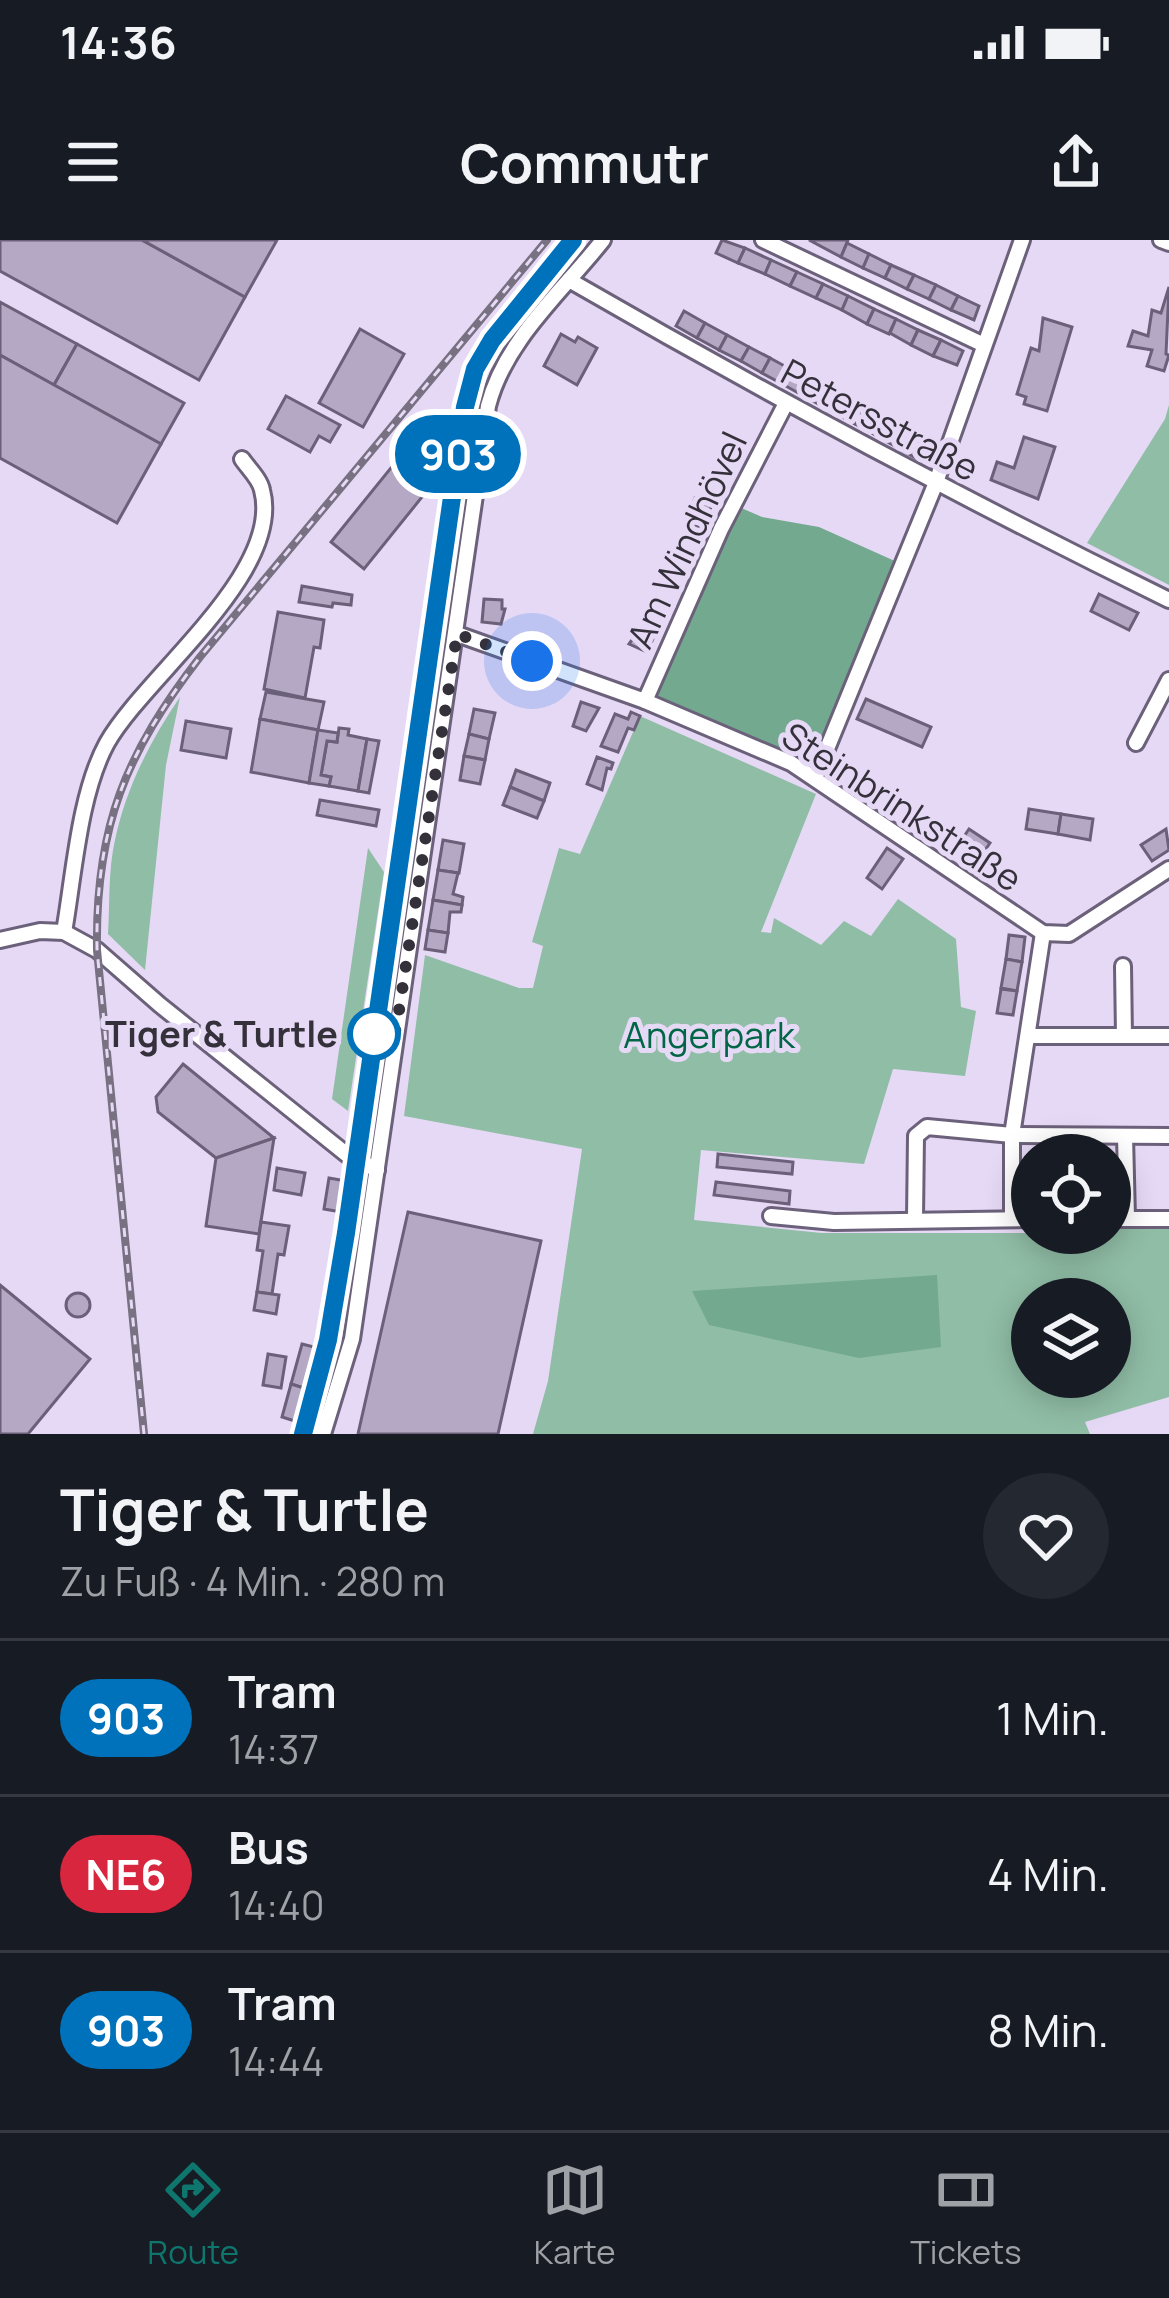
<!DOCTYPE html>
<html lang="de">
<meta charset="utf-8">
<style>
body{margin:0;font-family:Manrope,sans-serif;background:#242831;color:#f1f3f6;height:100vh;display:flex;flex-direction:column;font-size:45px;white-space:nowrap}
*{box-sizing:border-box;margin:0}
p{font-size:39px;color:#9ea1a6}
.icon{flex:none;width:66px;height:66px;fill:none;stroke:currentColor;stroke-width:2;stroke-linecap:round;stroke-linejoin:round}
.map{position:relative;height:1194px;overflow:hidden}
.details{display:flex;flex-direction:column;background:#171b24;flex:1}
.details>*{flex:none}
.badge{padding:0 24px;border-radius:39px;font-size:42px;line-height:78px}
.buttons{position:absolute;left:1011px;top:894px;display:grid;gap:24px}
.buttons a{display:grid;place-items:center;width:120px;height:120px;border-radius:50%;background:#171b24;box-shadow:0 6px 30px #0003;font-size:60px}
.you{position:absolute;width:60px;height:60px;margin:-30px;border:9px solid #fff;border-radius:50%;background:#1a73e8;box-shadow:0 0 0 18px #1a73e833}
.map>.badge{position:absolute;translate:-50% -50%;box-shadow:0 0 0 6px #fff}
.round{display:grid;place-items:center;flex:none;width:126px;height:126px;border-radius:63px;background:#242831}
.overview{display:flex;align-items:center;justify-content:space-between;height:204px;padding:0 60px}
h1{font-size:57px;font-weight:700;line-height:90px}
ul{padding:0;list-style:none}
li{display:flex;align-items:center;gap:36px;height:156px;padding:0 60px;border-top:3px solid #363941}
li div{flex:1}
li b{display:block;font-size:45px}
li em{font-style:normal}
li .badge{min-width:132px;font-weight:700;text-align:center}
.status{display:flex;justify-content:space-between;align-items:center;height:84px;padding:0 60px;background:#171b24;direction:ltr}
.status svg{height:33px;fill:currentColor}
header{display:flex;justify-content:space-between;align-items:center;height:156px;padding:0 60px;background:#171b24;font-size:54px;font-weight:700}
.tab-bar{display:flex;justify-content:space-around;align-items:center;height:168px;border-top:3px solid #363941;background:#171b24;font-size:33px;color:#9ea1a6}
.tab-bar a{display:grid;justify-items:center;gap:6px}
.tab-bar .selected{color:#0f766e}
.map>svg:first-child{display:block}
.green{fill:#90bda6;fill-rule:evenodd}
.forest{fill:#73a98f}
.building{fill:#b4a8c4;stroke:#6b6079;stroke-width:3}
.lines{fill:none;stroke-linecap:round;stroke-linejoin:round}
.minor-casing{stroke:#6c617a;stroke-width:20}
.minor{stroke:#fff;stroke-width:14}
.tram{stroke:#787182;stroke-width:3}
.rail-casing{stroke:#787182;stroke-width:8}
.rail{stroke:#e6d9f6;stroke-width:3;stroke-dasharray:9;stroke-linecap:butt}
.line-casing{stroke:#fff;stroke-width:27}
.line{stroke:#0072bc;stroke-width:18}
.walk{stroke:#35313b;stroke-width:12;stroke-dasharray:0 21.6}
.stop-dot{fill:#fff;stroke:#0072bc;stroke-width:6}
.labels{text-anchor:middle;stroke-width:10;stroke-linejoin:round;paint-order:stroke}
.street-label{font-size:36px;fill:#35313b;stroke:#e6d9f6}
.stop-label{font-size:36px;font-weight:bold;fill:#35313b;stroke:#e6d9f6;text-anchor:end}
.park-label{font-size:36px;fill:#006645;stroke:#e6d9f6}
</style>
<div class="status"><b>14:36</b><svg viewBox="0 0 49 12"><path d="M0 12V9h3v3zM5 12V6h3v6zM10 12V3h3v9zM15 12V0h3v12zM26 1h20v11H26zM47 4h2v5h-2z"/></svg></div>
<header><svg class="icon" aria-label="menu" viewBox="0 0 24 24"><path d="M4 6h16M4 12h16M4 18h16"/></svg>Commutr<svg class="icon" aria-label="share" viewBox="0 0 24 24"><path d="M12 15V3M7 8l5-5 5 5M5 13v7h14v-7"/></svg></header>
<div class="map">
<svg width="1169" height="1194" viewBox="0 0 1169 1194">
<rect width="100%" height="100%" fill="#e6d9f6"/>
<g class="green">
<polygon points="1169,165 1169,345 1087,303 1165,179"/>
<path d="M180,457l-14,68 -21,205 -37,-36c2,-31 0,-64 7,-94 11,-52 35,-99 65,-143z"/>
<path d="M640,476l176,78 -55,138 10,1 3,-15 47,27 23,-24 27,15 27,-37 58,40 5,68 15,4 -11,65 -72,-7 -29,95 -163,-14 -7,70 128,13h288v-4l59,-1v169l-84,25 5,12h-557l15,-53 34,-232 -178,-33 21,-161 94,33h14l10,-42 -11,-4 27,-94 21,6zM1032,1059h78v78h-78z"/>
<polygon points="368,608 384,632 348,871 332,859"/>
</g>
<g class="forest">
<polygon points="739,267 762,277 819,287 897,322 815,519 803,521 653,457"/>
<polygon points="937,1035 941,1107 859,1118 709,1085 692,1051"/>
</g>
<g class="building">
<polygon points="0,0 142,0 245,57 199,140 0,31"/>
<polygon points="142,0 277,0 245,57"/>
<polygon points="722,0 745,8 738,23 716,13"/>
<polygon points="809,0 848,0 841,17"/>
<polygon points="847,3 869,14 863,28 841,17"/>
<polygon points="745,8 771,20 765,34 738,23"/>
<polygon points="869,14 891,25 885,38 863,28"/>
<polygon points="771,20 797,32 790,46 765,34"/>
<polygon points="891,25 914,35 907,49 885,38"/>
<polygon points="797,32 823,44 816,58 790,46"/>
<polygon points="914,35 936,45 929,59 907,49"/>
<polygon points="823,44 848,56 842,70 816,58"/>
<polygon points="936,45 958,56 951,70 929,59"/>
<polygon points="1169,47 1166,114 1169,115 1164,131 1147,126 1152,110 1128,106 1133,91 1148,96 1152,70 1161,73"/>
<polygon points="848,56 874,69 867,84 842,70"/>
<polygon points="958,56 979,66 974,80 951,70"/>
<polygon points="0,62 77,104 54,145 0,115"/>
<polygon points="874,69 896,79 889,94 867,84"/>
<polygon points="684,71 705,83 697,98 676,86"/>
<polygon points="1043,78 1072,87 1047,171 1024,164 1026,157 1017,154 1031,108 1039,111"/>
<polygon points="896,79 918,90 911,105 890,93"/>
<polygon points="705,83 727,95 719,110 697,98"/>
<polygon points="360,89 404,114 363,187 319,163"/>
<polygon points="918,90 941,100 933,116 911,105"/>
<polygon points="561,94 575,102 578,97 597,108 577,145 544,126"/>
<polygon points="727,95 749,107 741,121 719,110"/>
<polygon points="941,100 963,111 957,125 933,116"/>
<polygon points="77,104 184,163 161,204 54,145"/>
<polygon points="749,107 770,118 762,133 741,121"/>
<polygon points="0,115 161,204 117,283 0,218"/>
<polygon points="770,118 792,130 784,145 762,133"/>
<polygon points="792,130 817,144 809,159 784,145"/>
<polygon points="817,144 842,157 833,172 809,159"/>
<polygon points="286,156 340,185 330,202 319,196 310,212 268,189"/>
<polygon points="842,157 863,169 855,184 833,172"/>
<polygon points="863,169 885,181 877,196 855,184"/>
<polygon points="885,181 907,193 898,208 877,196"/>
<polygon points="907,193 926,207 921,221 898,208"/>
<polygon points="414,196 427,197 422,257 364,329 331,302 407,208 413,209"/>
<polygon points="1024,197 1055,207 1038,259 991,240 997,222 1014,228"/>
<polygon points="695,258 712,265 702,288 685,281"/>
<polygon points="302,346 352,355 351,365 333,363 332,367 299,362"/>
<polygon points="1099,354 1138,373 1129,390 1091,371"/>
<polygon points="484,359 502,360 502,369 505,369 501,384 482,382"/>
<polygon points="278,372 324,380 320,408 314,407 305,458 264,449"/>
<polygon points="642,386 651,387 656,392 647,412 629,404"/>
<polygon points="266,452 324,462 318,490 260,479"/>
<polygon points="866,459 931,487 922,507 857,479"/>
<polygon points="581,462 599,468 586,491 573,486"/>
<polygon points="474,469 495,473 489,499 469,494"/>
<polygon points="631,472 640,476 634,490 628,488 618,512 601,506 615,474 628,479"/>
<polygon points="260,479 318,490 309,543 251,532"/>
<polygon points="186,481 231,489 226,518 181,510"/>
<polygon points="339,488 349,489 348,495 367,499 358,551 329,546 331,537 321,535 327,501 337,502"/>
<polygon points="318,490 338,493 337,502 327,501 321,535 331,537 329,546 309,543"/>
<polygon points="469,494 489,499 485,520 464,516"/>
<polygon points="367,499 379,501 369,553 358,551"/>
<polygon points="464,516 485,520 480,544 460,540"/>
<polygon points="597,517 613,523 611,529 607,528 602,550 587,544"/>
<polygon points="516,530 550,543 544,561 510,547"/>
<polygon points="510,547 544,561 537,578 503,565"/>
<polygon points="320,560 379,570 376,586 317,575"/>
<polygon points="1029,569 1061,574 1058,594 1026,589"/>
<polygon points="1061,574 1093,579 1090,600 1058,594"/>
<polygon points="969,589 990,603 975,625 954,611"/>
<polygon points="1166,589 1169,610 1152,621 1141,605"/>
<polygon points="443,600 464,604 459,633 438,630"/>
<polygon points="887,608 903,619 882,649 867,638"/>
<polygon points="438,630 458,633 453,654 463,657 462,665 433,660"/>
<polygon points="433,660 462,665 461,672 450,672 448,693 428,690"/>
<polygon points="428,690 448,693 445,712 425,709"/>
<polygon points="1009,695 1025,697 1022,722 1006,719"/>
<polygon points="1006,719 1022,722 1017,751 1001,748"/>
<polygon points="1001,749 1017,751 1013,775 997,773"/>
<polygon points="183,824 274,898 216,918 158,872 156,857"/>
<polygon points="274,898 259,994 206,986 216,918"/>
<polygon points="718,914 793,922 792,934 717,927"/>
<polygon points="277,928 305,933 301,955 274,950"/>
<polygon points="329,938 346,941 341,972 324,969"/>
<polygon points="716,942 790,951 789,964 714,955"/>
<polygon points="408,972 541,1001 498,1194 358,1194"/>
<polygon points="261,982 289,986 284,1015 278,1014 272,1054 257,1052 263,1011 257,1010"/>
<polygon points="0,1045 90,1119 28,1194 0,1194"/>
<polygon points="257,1052 279,1055 276,1074 254,1070"/>
<circle cx="78" cy="1065" r="12"/>
<polygon points="302,1104 318,1108 307,1149 291,1144"/>
<polygon points="268,1114 286,1117 281,1148 263,1145"/>
<polygon points="291,1144 307,1149 298,1182 282,1177"/>
</g>
<g class="lines">
<defs>
<g id="minor">
<polyline points="763,0 982,104"/>
<polyline points="1161,0 1169,3"/>
<path d="M569,40c197,114 396,220 600,320"/>
<polyline points="457,394 645,461 791,523 1043,693 1069,694 1169,629"/>
<polyline points="645,461 721,289 785,165"/>
<polyline points="1136,503 1169,440"/>
<polyline points="815,538 935,245 1022,0"/>
<path d="M64,692c10,-57 15,-138 43,-189 37,-66 177,-170 155,-253 -2,-11 -14,-22 -20,-31"/>
<polyline points="0,700 40,691 64,692 97,710 160,765 346,914 377,930"/>
<polyline points="1123,726 1124,796"/>
<polyline points="1029,796 1169,796"/>
<polyline points="1125,896 1127,979"/>
<polyline points="771,976 834,982 1032,979"/>
<polyline points="915,978 916,896 927,887 1012,895 1169,896"/>
<polyline points="1012,979 1012,895 1043,693"/>
<polyline points="1110,979 1169,979"/>
<path d="M323,1194l29,-95 136,-933c17,-66 74,-114 115,-166"/>
</g>
</defs>
<use href="#minor" class="minor-casing"/>
<use href="#minor" class="minor"/>
<path class="tram" d="M309,1194l25,-91 138,-935c18,-71 62,-112 108,-168"/>
<defs>
<path id="rail" d="M144,1194l-47,-484c-2,-124 29,-197 103,-293l347,-417"/>
</defs>
<use href="#rail" class="rail-casing"/>
<use href="#rail" class="rail"/>
</g>
<g class="lines">
<defs>
<polyline id="line" points="303,1194 328,1100 346,993 465,167 475,129 492,100 573,0"/>
</defs>
<use href="#line" class="line-casing"/>
<use href="#line" class="line"/>
<polyline class="walk" points="374,794 396,790 457,394 532,421"/>
</g>
<circle class="stop-dot" cx="374" cy="794" r="24"/>
<g class="labels">
<g class="street-label">
<text transform="translate(880 180) rotate(28)" y="13">Petersstraße</text>
<text transform="translate(687 300) rotate(-65)" y="13">Am Windhövel</text>
<text transform="translate(902 567) rotate(33)" y="13">Steinbrinkstraße</text>
</g>
<g class="stop-label">
<text x="338" y="807">Tiger &amp; Turtle</text>
</g>
<g class="park-label">
<text x="709" y="808">Angerpark</text>
</g>
</g>
</svg>
<div class="buttons">
<a><svg class="icon" aria-label="locate" viewBox="0 0 24 24"><circle cx="12" cy="12" r="6"/><path d="M12 2v4M12 18v4M2 12h4M18 12h4"/></svg></a>
<a><svg class="icon" aria-label="layers" viewBox="0 0 24 24"><path d="M12 4l9 5-9 5-9-5zM3 14l9 5 9-5"/></svg></a>
</div>
<div class="you" style="left:532px;top:421px"></div>
<b class="badge" style="left:458px;top:214px;background:#0072bc;color:#fff">903</b>
</div>
<section class="details">
<div class="overview"><div><h1>Tiger &amp; Turtle</h1><p>Zu Fuß · 4 Min. · 280 m</p></div><a class="round"><svg class="icon" aria-label="heart" viewBox="0 0 24 24"><path d="M12 20l-8-8c-3-5 5-10 8-4 3-6 11-1 8 4z"/></svg></a></div>
<ul>
<li><span class="badge" style="background:#0072bc;color:#fff">903</span><div><b>Tram</b><p>14:37</p></div><em>1 Min.</em></li>
<li><span class="badge" style="background:#d7263d;color:#fff">NE6</span><div><b>Bus</b><p>14:40</p></div><em>4 Min.</em></li>
<li><span class="badge" style="background:#0072bc;color:#fff">903</span><div><b>Tram</b><p>14:44</p></div><em>8 Min.</em></li>
</ul>
</section>
<nav class="tab-bar">
<a class="selected"><svg class="icon" aria-label="directions" viewBox="0 0 24 24"><path d="M12 3l9 9-9 9-9-9zM9 14v-3h6M13 9l2 2-2 2"/></svg>Route</a>
<a><svg class="icon" aria-label="map" viewBox="0 0 24 24"><path d="M3 6l6-2 6 2 6-2v14l-6 2-6-2-6 2zM9 4v14M15 6v14"/></svg>Karte</a>
<a><svg class="icon" aria-label="tickets" viewBox="0 0 24 24"><path d="M3 7h18v10H3zM15 7v10"/></svg>Tickets</a>
</nav>
